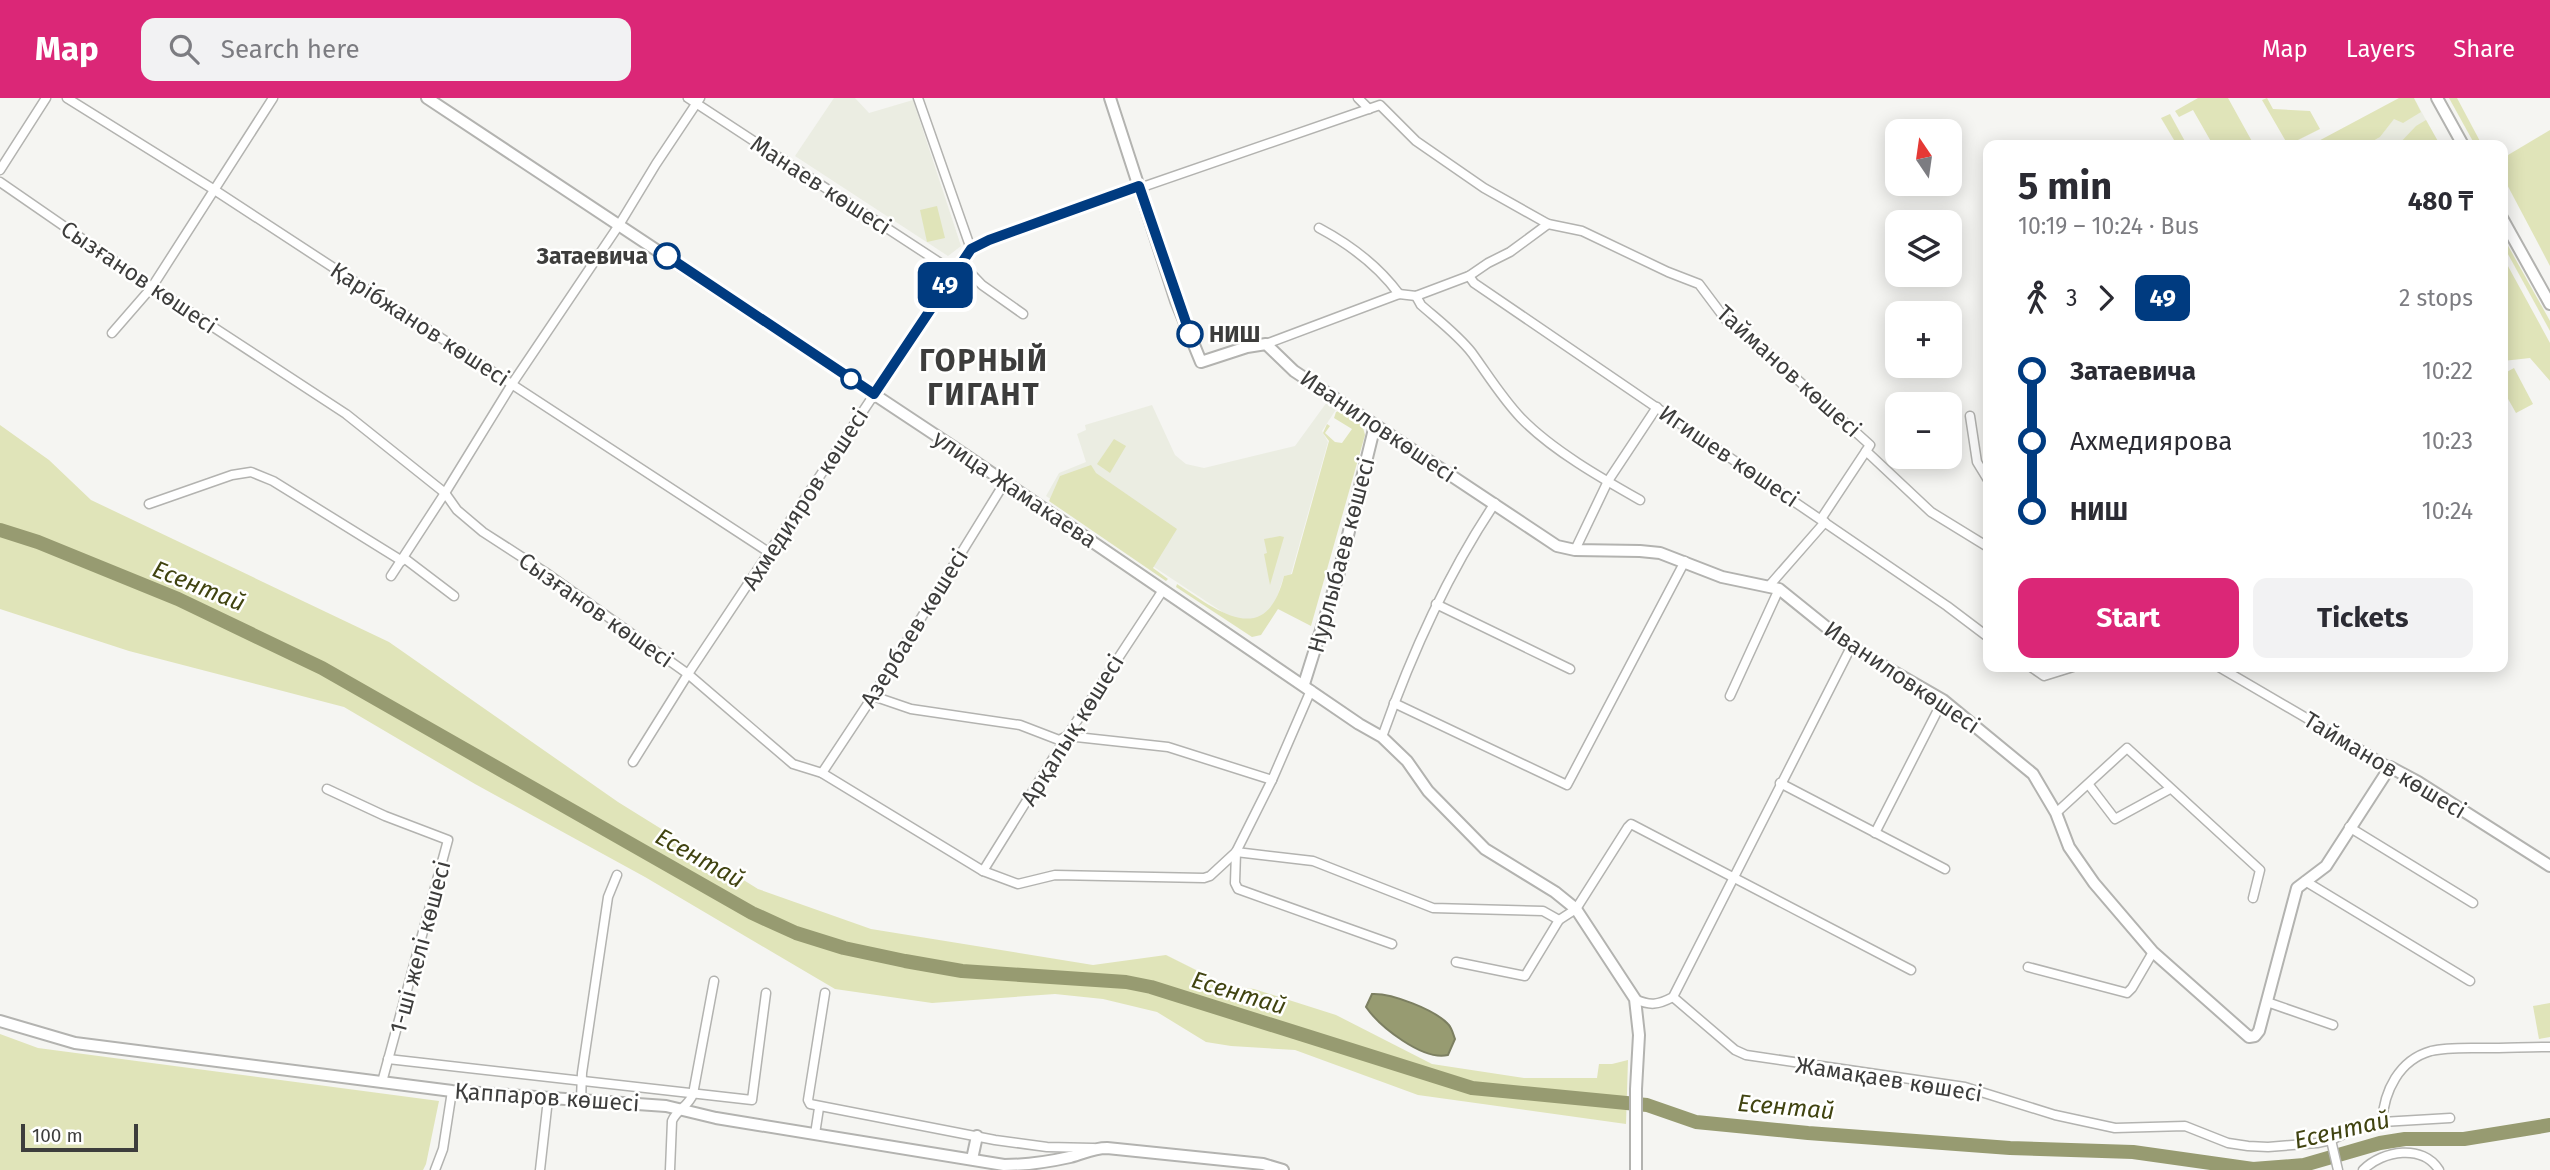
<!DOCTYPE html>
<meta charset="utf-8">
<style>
body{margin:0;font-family:"Fira Sans",sans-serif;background:#f2f2f3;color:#2b2b33;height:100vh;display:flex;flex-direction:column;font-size:26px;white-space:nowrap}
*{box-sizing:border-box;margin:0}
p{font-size:23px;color:#7c7c81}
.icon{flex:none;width:38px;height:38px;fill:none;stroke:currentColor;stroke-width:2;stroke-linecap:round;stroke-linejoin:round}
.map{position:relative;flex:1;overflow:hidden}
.sheet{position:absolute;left:1983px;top:42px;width:525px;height:532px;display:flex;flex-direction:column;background:#fff;border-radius:14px;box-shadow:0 4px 18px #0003}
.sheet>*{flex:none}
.badge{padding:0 14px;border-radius:10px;font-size:24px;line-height:46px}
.needle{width:46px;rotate:347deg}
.buttons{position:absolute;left:1885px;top:21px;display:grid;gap:14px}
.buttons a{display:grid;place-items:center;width:77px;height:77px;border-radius:14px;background:#fff;box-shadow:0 4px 18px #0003;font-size:35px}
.scale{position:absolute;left:21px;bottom:18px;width:117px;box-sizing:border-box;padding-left:7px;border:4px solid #3d3d3c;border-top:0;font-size:19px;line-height:24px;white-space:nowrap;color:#3d3d3c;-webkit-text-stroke:5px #fffffe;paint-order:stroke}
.map>.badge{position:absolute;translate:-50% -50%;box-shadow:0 0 0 4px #fff}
.legs{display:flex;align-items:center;gap:10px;height:77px;padding:0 35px;font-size:23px}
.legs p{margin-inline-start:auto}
.head{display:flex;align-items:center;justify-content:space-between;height:119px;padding:0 35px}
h1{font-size:38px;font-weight:700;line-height:52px}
.primary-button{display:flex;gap:14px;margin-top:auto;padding:14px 35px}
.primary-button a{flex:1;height:80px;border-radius:14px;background:#db2777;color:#fff;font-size:28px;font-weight:700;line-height:80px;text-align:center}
.primary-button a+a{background:#f2f2f3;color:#2b2b33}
ul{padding:0 35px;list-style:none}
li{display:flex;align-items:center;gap:24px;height:70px;font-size:26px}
li i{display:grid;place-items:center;width:10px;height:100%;margin:0 9px;background:currentColor}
li i::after{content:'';width:18px;height:18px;margin:-9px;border:5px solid;border-radius:50%;background:#fff}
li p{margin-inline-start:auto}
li:first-child i{background:linear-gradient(#0000 50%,currentColor 0)}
li:last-child i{background:linear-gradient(currentColor 50%,#0000 0)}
header{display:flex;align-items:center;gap:42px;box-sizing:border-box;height:98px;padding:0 35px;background:#db2777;color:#fff}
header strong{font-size:33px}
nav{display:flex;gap:38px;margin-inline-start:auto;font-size:24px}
.search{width:490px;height:63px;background:#f2f2f3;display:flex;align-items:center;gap:18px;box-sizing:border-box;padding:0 24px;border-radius:14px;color:#7c7c81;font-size:26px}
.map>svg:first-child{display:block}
.built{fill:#ebede2}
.green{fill:#e0e4b9}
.water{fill:#979b71;stroke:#7c7f61;stroke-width:2}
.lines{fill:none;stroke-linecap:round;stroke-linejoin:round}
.river{stroke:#979b71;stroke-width:14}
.street-casing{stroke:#b3b3b0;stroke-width:11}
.secondary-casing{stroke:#b3b3b0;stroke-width:14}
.street{stroke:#fff;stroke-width:8}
.secondary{stroke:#fff;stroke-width:10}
.line-1-casing{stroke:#fff;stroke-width:16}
.line-1{stroke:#003b80;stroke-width:10}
.stop-1-dot{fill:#fff;stroke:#003b80;stroke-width:3.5}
.labels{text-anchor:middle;stroke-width:5;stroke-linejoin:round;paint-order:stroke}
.street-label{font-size:23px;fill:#3d3d3c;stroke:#fffffe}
.stop-label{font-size:23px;font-weight:bold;fill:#3d3d3c;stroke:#fffffe;text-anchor:end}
.water-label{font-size:24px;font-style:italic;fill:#404310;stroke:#fffffe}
.district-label{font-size:30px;font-weight:bold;letter-spacing:2px;fill:#3d3d3c;stroke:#fffffe}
</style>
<header>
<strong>Map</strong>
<div class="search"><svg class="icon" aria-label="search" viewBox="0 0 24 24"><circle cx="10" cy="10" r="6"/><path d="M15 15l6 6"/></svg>Search here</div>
<nav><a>Map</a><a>Layers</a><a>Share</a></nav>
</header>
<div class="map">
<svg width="2550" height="1072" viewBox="0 0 2550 1072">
<rect width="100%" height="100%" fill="#f5f5f2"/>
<g class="built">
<polygon points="834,0 855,0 869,15 913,2 961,148 948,158 795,58"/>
<polygon points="2416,4 2440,47 2366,47 2380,39 2399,14"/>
<polygon points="1327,304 1337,310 1322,333 1328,344 1291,476 1284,478 1275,505 1253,534 1046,398 1059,375 1086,364 1077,336 1086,332 1085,327 1152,307 1175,357 1186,366 1204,370 1295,348"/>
</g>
<g class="green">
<polygon points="2198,0 2228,0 2254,47 2213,47 2193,12 2179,19 2175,13"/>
<polygon points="2267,0 2273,11 2310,13 2320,31 2288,47 2262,2"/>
<polygon points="2399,0 2414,0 2421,14 2403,25 2394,21 2380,39 2366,47 2311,47"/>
<polygon points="2449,0 2457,0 2482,47 2475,47"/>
<polygon points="2170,16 2187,47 2177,47 2161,20"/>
<polygon points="2426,22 2440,47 2398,47 2416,28"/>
<polygon points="2550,32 2550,168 2503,79 2503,60"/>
<polygon points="937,108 945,140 927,144 920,112"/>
<polygon points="2502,137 2550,223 2550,233 2503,147"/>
<polygon points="2503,159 2550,245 2550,283 2530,260 2503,263"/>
<polygon points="2514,270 2533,306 2516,315 2503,292 2503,276"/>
<path d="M1341,312l21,14 3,11 -54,191 -33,-17 -17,26 -9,2 -76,-50 1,-3c42,28 89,65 107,-8l8,-2 37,-133 -6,-8 4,-9 3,2 -5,7 10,9 7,1 10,-14 -18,-11 2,-6z"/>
<polygon points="0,327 49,362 91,402 389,544 618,704 758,791 871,831 1093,867 1166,857 1202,875 1209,885 1254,891 1336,917 1432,966 1524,980 1597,980 1599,966 1612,966 1628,962 1626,1026 1418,997 1295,952 1231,948 1206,944 1157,914 1103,901 1055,896 932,905 835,891 645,779 475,686 344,609 129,553 0,511"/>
<polygon points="1114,341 1126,348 1110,375 1097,366"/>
<polygon points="1091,367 1096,375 1177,431 1153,470 1168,481 1166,483 1049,403 1060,378"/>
<polygon points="1280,438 1284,439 1270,487 1264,456 1267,455 1264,441"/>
<polygon points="2550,905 2550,939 2539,941 2533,908"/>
<polygon points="0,936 38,950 439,1003 426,1066 423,1072 0,1072"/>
</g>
<path class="water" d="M1372,896c20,-1 63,16 76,30 4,4 5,10 7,15l-7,16c-25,6 -68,-28 -82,-48z"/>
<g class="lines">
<polyline class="river" points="0,432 38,444 178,501 322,570 752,815 796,835 844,850 905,863 962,873 1126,884 1151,889 1472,990 1647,1007 1696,1024 1808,1035 2010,1050 2133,1054 2253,1071 2304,1067 2380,1045 2405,1041 2464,1041 2550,1027"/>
<defs>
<g id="street">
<polyline points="67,0 213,91 770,455"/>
<polyline points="688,0 954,174"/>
<polyline points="918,0 971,151"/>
<polyline points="1358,0 1369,11"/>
<polyline points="0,72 46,0"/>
<polyline points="0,84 152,189 346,316 445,395 457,412 483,434 545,474 688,576 793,666 822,675 983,773 1018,786 1055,777 1204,780 1210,778 1236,754 1272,682 1311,592"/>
<path d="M1319,130c30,16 60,39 80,66"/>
<polyline points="960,164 982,187 1023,216"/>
<polyline points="1469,178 1474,185 1947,508 1988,539"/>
<path d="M1416,198l5,9c17,15 37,30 51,48 16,22 30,45 49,65 31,32 80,60 119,82"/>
<polyline points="112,235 152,189 273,0"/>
<polyline points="1266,246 1399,196 1416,198 1469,178 1488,165 1510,154 1548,126"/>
<polyline points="1970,318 1977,364 1988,382"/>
<polyline points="1866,353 1931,414 1988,449"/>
<polyline points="149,406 232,377 251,374 273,383 402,463"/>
<polyline points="1575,452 1608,383 1657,309"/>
<polyline points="404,460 454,498"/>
<polyline points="391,478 445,395 512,286 619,127 656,66 700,0"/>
<polyline points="1769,488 1825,424"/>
<polyline points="1436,506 1570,571"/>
<polyline points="2031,569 2044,578 2073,569"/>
<polyline points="2219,569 2390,669"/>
<polyline points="873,598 911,611 1020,627 1059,642 1067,638 1168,649 1272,682"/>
<polyline points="1730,598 1779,491"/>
<polyline points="1394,605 1567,687 1685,463"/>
<path d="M1382,639c29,-82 64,-161 113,-234"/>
<polyline points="633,664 688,576 971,151 989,142 1380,7 1416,43 1484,90 1548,126 1582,133 1668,174 1699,186 1726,222 1739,229 1870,347 1821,421"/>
<polyline points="822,675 873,598 1005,384"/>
<polyline points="1780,685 1945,771"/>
<polyline points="2089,687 2115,721 2170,691"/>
<polyline points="327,691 385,718 448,742 382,984"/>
<polyline points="2056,715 2127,650 2260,772 2253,800"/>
<polyline points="2349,729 2473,805"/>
<polyline points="1875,735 1943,602"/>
<polyline points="1236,754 1313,763 1433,810 1543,813 1559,822 1576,811 1628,729 1631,726 1911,872"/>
<polyline points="1236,754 1235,785 1238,791 1392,846"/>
<polyline points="983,773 1067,638 1163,492"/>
<polyline points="2305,783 2470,883"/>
<polyline points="1456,864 1525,878 1559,822"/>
<polyline points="2028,869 2127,895 2132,890 2153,854"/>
<polyline points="825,895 808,1002 810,1006 995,1042 1047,1049 1093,1050"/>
<polyline points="1673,899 1735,952 1746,957 1965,989 2055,1017 2115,1030 2185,1028 2228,1045 2248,1048 2268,1049 2317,1045 2331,1042 2355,1031 2382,1024 2450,1020"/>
<path d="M1635,901c15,7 23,6 38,-2l178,-350"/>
<polyline points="2267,904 2333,927"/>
<polyline points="388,961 752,1002 766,895"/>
<polyline points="581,1002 582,975 608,799 617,777"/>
<path d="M2382,1024c2,-31 17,-62 49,-71 16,-4 37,-3 54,-3 22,0 43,-1 65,-1"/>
<polyline points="815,1036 819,1010"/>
<polyline points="2331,1042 2338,1072"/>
<polyline points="435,1072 443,1051 452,993"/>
<polyline points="540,1072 548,1001"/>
<path d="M670,1072l2,-49c5,-12 17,-15 21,-27l21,-113"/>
<path d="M2363,1072c20,-20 60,-26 76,0"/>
</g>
<g id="secondary">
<polyline points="427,0 955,350 1359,626 1382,639 1407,663 1428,693 1485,751 1555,794 1576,811 1635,901 1639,937 1636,991 1636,1072"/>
<polyline points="1110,0 1176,203 1201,264 1247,249 1266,246 1294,273 1557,448 1575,452 1640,453 1660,455 1722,479 1779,491 1851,549 1943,602 2033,676 2056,715 2069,749 2094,785 2153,854 2249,939 2255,938 2259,933 2297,790 2326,768 2390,669 2418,684 2550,768"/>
<polyline points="2437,0 2463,47"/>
<polyline points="2502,120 2550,206"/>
<polyline points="1304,586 1338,478 1375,327"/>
<path d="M0,923l75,22 377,48 214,15 50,12 288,47c22,0 44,-3 66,-8 13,-3 22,-9 37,-9l156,16 20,6"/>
<polyline points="972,1061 977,1038"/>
</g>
</defs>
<use href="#street" class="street-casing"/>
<use href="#secondary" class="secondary-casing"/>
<use href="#street" class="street"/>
<use href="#secondary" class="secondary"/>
</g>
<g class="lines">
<defs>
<polyline id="line-1" points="667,158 874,296 971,151 989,142 1139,88 1190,236"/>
</defs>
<use href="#line-1" class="line-1-casing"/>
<use href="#line-1" class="line-1"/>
</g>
<g class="stop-1-dot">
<circle cx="667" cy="158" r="12"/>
<circle cx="1190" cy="236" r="12"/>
<circle cx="851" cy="281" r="9"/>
</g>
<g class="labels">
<g class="street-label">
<text transform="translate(821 87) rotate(33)" y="8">Манаев көшесі</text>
<text transform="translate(139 179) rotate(34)" y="8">Сызғанов көшесі</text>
<text transform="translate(420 226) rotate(33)" y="8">Қарібжанов көшесі</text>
<text transform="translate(1789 273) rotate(42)" y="8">Тайманов көшесі</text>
<text transform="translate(1378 328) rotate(34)" y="8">Иваниловкөшесі</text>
<text transform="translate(1729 358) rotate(34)" y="8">Игишев көшесі</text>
<text transform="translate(1015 391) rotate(34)" y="8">улица Жамакаева</text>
<text transform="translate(805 401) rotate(-57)" y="8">Ахмедияров көшесі</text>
<text transform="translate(1341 457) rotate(-75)" y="8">Нурлыбаев көшесі</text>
<text transform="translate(596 512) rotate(35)" y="8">Сызғанов көшесі</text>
<text transform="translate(914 530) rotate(-58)" y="8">Азербаев көшесі</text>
<text transform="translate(1902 579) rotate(34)" y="8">Иваниловкөшесі</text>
<text transform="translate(1072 632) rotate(-58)" y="8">Арқалық көшесі</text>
<text transform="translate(2385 667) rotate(31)" y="8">Тайманов көшесі</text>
<text transform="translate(420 849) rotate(-75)" y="8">1-ші желі көшесі</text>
<text transform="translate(1889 981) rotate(9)" y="8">Жамақаев көшесі</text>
<text transform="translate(547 999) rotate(4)" y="8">Қаппаров көшесі</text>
</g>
<g class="stop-label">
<text x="648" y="166">Затаевича</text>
<text x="1209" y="244" text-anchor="start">НИШ</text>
</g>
<g class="water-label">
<text transform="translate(199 488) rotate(22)" y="8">Есентай</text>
<text transform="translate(700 760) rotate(29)" y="8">Есентай</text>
<text transform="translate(1239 895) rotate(17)" y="8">Есентай</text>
<text transform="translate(1786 1009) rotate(5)" y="8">Есентай</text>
<text transform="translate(2342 1032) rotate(-13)" y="8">Есентай</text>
</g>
<g class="district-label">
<text x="984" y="273">ГОРНЫЙ<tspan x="984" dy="34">ГИГАНТ</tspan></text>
</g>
</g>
</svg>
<div class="buttons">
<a><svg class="needle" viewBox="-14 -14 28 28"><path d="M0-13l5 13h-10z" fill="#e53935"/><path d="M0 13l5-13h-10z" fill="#7c7c81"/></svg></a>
<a><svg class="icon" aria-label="layers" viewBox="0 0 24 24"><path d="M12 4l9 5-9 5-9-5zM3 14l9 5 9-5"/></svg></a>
<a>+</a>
<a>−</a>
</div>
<div class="scale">100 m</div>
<b class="badge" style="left:945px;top:187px;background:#003b80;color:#fff">49</b>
<section class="sheet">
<div class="head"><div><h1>5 min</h1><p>10:19 – 10:24 · Bus</p></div><b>480 ₸</b></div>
<div class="legs"><svg class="icon" aria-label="walk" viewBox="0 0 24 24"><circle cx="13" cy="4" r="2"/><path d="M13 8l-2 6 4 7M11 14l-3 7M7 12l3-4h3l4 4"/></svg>3<svg class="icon" aria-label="forward" viewBox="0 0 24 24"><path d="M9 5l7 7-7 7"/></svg><b class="badge" style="background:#003b80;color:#fff">49</b><p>2 stops</p></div>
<ul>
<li><i style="color:#003b80"></i><b>Затаевича</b><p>10:22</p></li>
<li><i style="color:#003b80"></i><span>Ахмедиярова</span><p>10:23</p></li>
<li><i style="color:#003b80"></i><b>НИШ</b><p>10:24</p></li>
</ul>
<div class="primary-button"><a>Start</a><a>Tickets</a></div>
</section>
</div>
